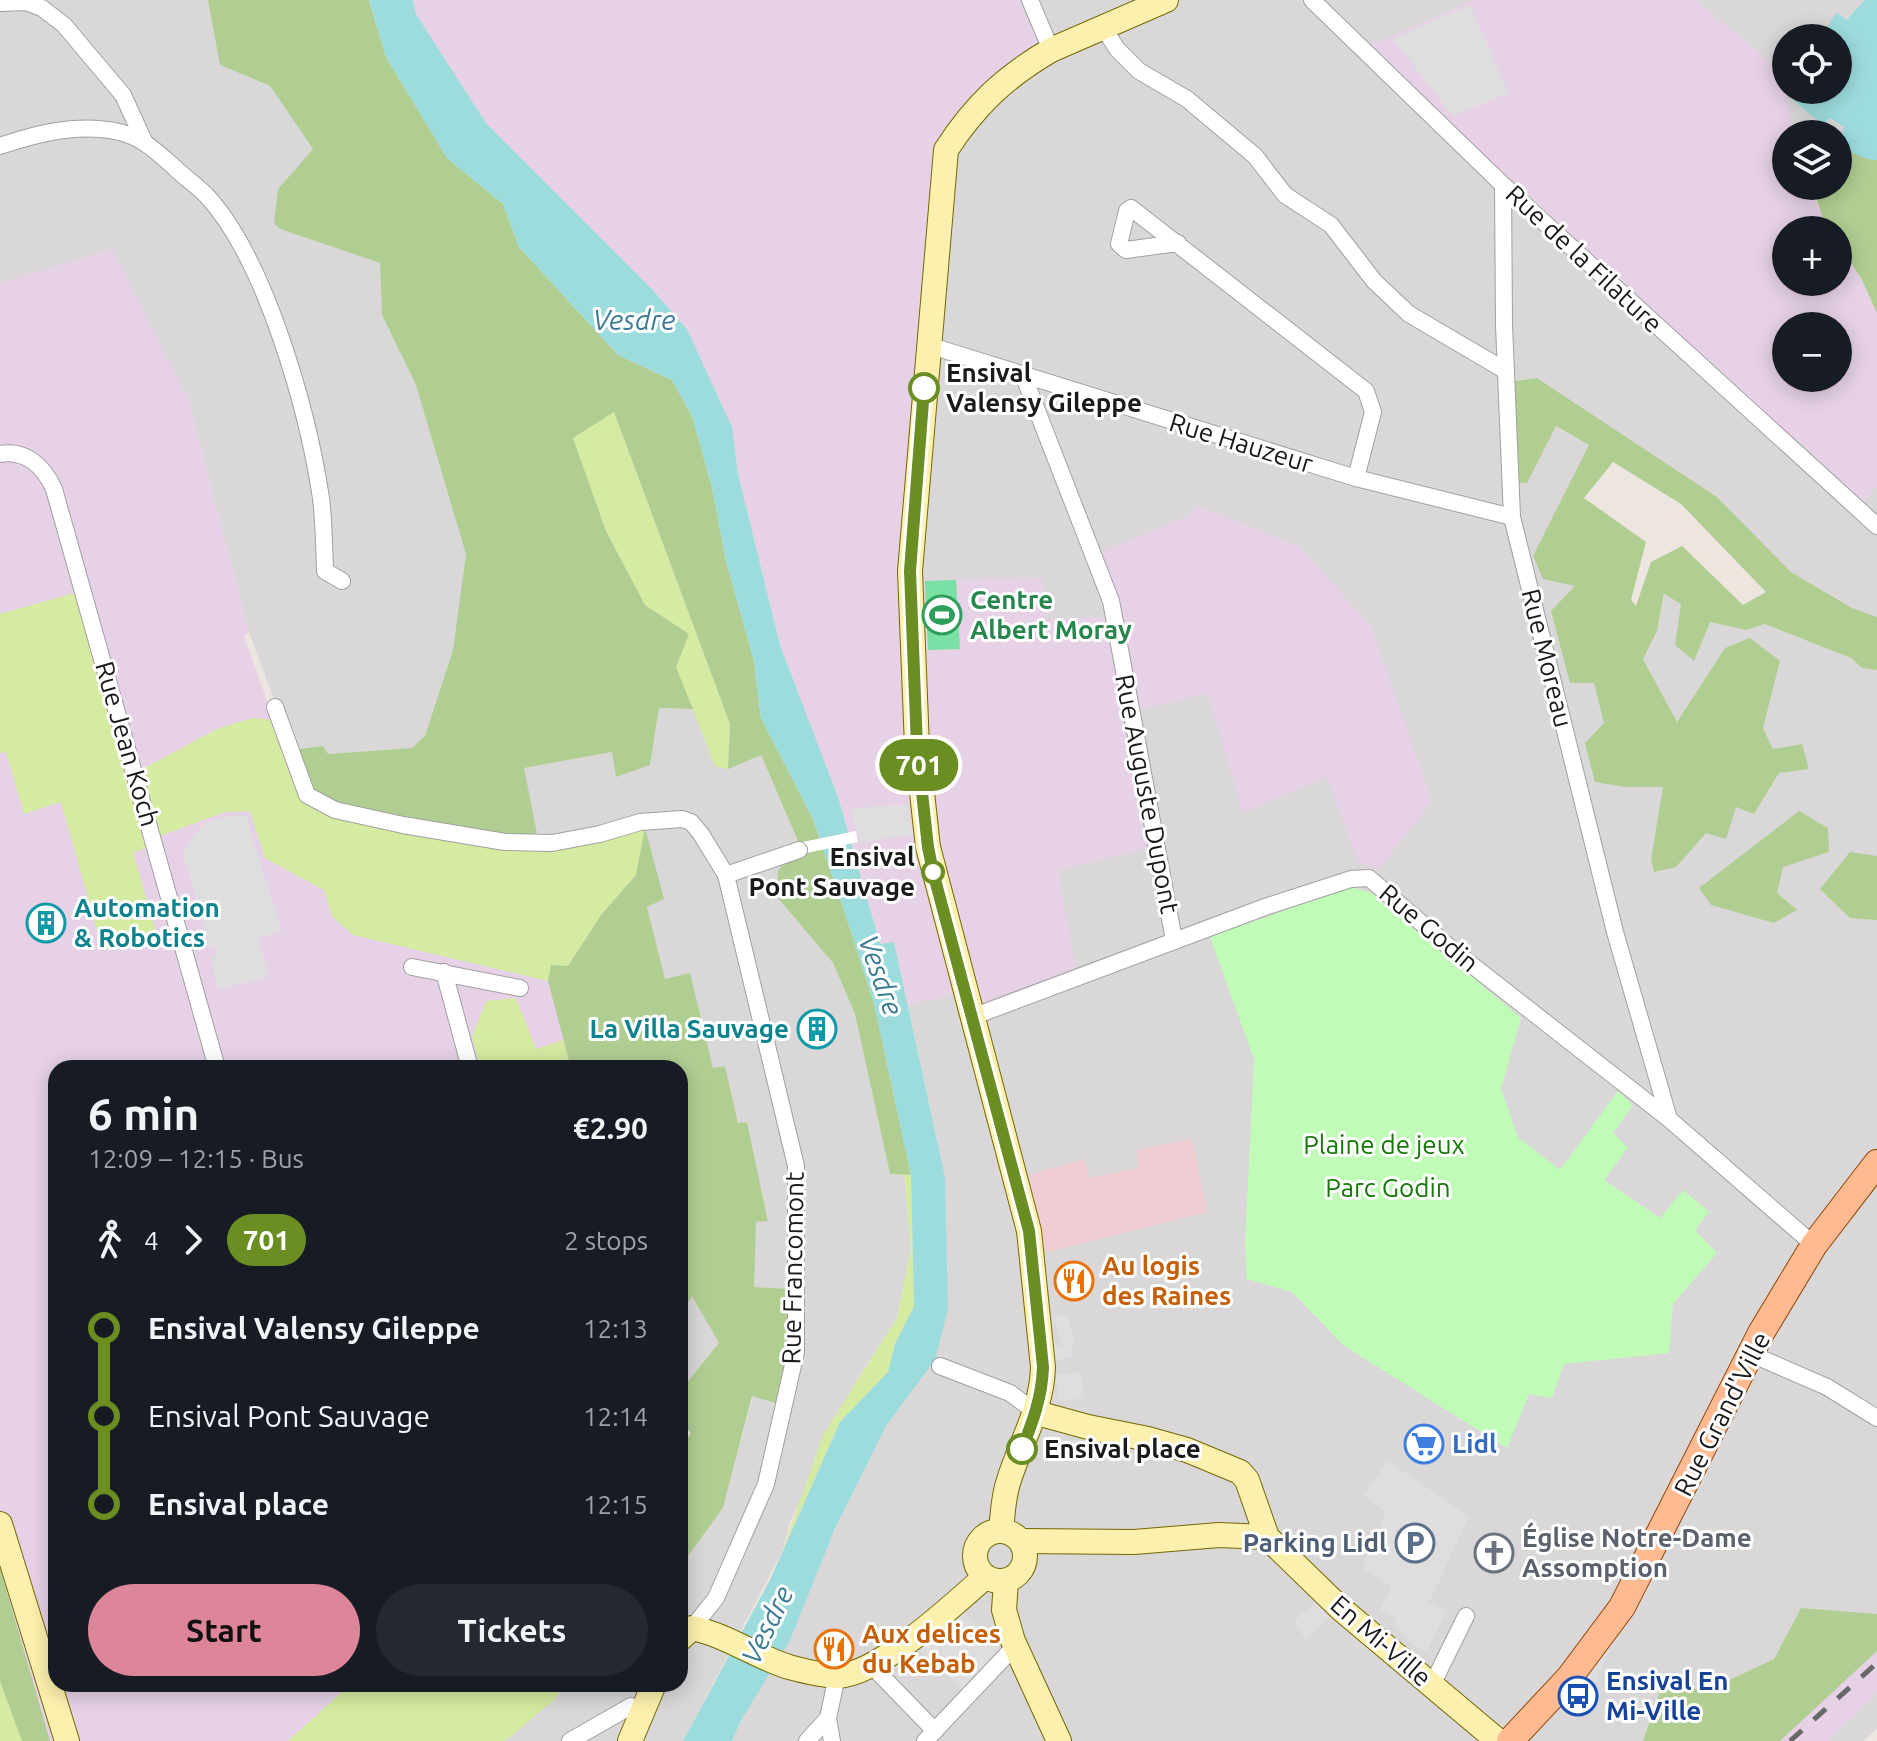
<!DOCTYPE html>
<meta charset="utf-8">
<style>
body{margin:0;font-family:Ubuntu,sans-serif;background:#242831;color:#f1f3f6;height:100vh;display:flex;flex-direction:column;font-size:30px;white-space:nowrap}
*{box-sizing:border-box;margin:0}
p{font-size:26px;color:#9ea1a6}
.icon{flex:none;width:44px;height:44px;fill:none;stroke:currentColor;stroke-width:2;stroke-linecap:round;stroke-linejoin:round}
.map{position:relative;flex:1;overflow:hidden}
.sheet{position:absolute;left:48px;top:1060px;width:640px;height:632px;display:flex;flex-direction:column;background:#171b24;border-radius:24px;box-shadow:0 4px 20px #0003}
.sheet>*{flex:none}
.badge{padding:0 16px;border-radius:26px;font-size:28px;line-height:52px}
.tools{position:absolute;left:1772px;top:24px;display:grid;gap:16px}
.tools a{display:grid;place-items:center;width:80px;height:80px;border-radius:50%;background:#171b24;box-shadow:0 4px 20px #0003;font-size:40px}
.map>.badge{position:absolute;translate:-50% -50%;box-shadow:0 0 0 4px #fff}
.legs{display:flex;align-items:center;gap:12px;height:88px;padding:0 40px;font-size:26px}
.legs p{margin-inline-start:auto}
.overview{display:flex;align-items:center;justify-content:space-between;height:136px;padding:0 40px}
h1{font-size:44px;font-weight:700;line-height:60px}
.action{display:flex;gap:16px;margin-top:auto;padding:16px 40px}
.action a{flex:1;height:92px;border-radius:48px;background:#dd8699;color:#111;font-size:32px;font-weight:700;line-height:92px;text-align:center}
.action a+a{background:#242831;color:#f1f3f6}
ul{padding:0 40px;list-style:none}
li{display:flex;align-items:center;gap:28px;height:88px;font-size:30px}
li i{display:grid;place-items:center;width:12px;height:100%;margin:0 10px;background:currentColor}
li i::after{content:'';width:20px;height:20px;margin:-10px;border:6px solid;border-radius:50%;background:#171b24}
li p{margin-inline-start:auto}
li:first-child i{background:linear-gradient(#0000 50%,currentColor 0)}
li:last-child i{background:linear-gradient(currentColor 50%,#0000 0)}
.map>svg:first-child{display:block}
.residential{fill:#d9d7d8}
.commercial{fill:#efcdd2}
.industrial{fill:#e6d1e6;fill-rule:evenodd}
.grass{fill:#d4eba1}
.forest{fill:#b0ce92;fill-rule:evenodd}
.park{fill:#c0fbb8}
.pitch{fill:#78e1a3}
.parking{fill:#dedede}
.water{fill:#9ddcdd}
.pier{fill:#fff}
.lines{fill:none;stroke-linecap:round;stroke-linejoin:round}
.street-casing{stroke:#a1a1a1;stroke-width:18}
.secondary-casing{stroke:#736800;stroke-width:26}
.primary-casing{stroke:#914300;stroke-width:28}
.street{stroke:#fff;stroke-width:16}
.secondary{stroke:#fcf0ae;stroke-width:24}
.primary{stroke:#ffba92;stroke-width:26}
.rail{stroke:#686868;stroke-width:5;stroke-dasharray:16 16;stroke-linecap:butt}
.line-1-casing{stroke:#fff;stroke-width:18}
.line-1{stroke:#6b8e23;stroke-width:12}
.stop-1-dot{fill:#fff;stroke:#6b8e23;stroke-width:4}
.labels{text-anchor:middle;stroke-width:6;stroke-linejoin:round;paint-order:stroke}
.street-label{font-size:26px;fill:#1a1a1a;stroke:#fff}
.stop-label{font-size:26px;font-weight:bold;fill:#1a1a1a;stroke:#fff;text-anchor:start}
.leisure-label{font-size:26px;font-weight:bold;fill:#27864d;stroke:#fff;text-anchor:start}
.culture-label{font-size:26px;font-weight:bold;fill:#0d838f;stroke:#fff;text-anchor:start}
.park-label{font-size:26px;fill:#157a07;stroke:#fff}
.food-label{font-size:26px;font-weight:bold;fill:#c56008;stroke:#fff;text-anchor:start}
.shop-label{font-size:26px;font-weight:bold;fill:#366cbe;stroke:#fff;text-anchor:start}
.worship-label{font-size:26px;font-weight:bold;fill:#5b616d;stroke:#fff;text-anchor:start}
.service-label{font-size:26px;font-weight:bold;fill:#4e5e75;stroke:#fff;text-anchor:end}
.transit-label{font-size:26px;font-weight:bold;fill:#164399;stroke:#fff;text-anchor:start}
.water-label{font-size:28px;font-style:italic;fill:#3c7b95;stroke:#fff}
</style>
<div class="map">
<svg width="1877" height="1741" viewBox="0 0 1877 1741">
<rect width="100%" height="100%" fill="#ede5df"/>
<g class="residential">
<polygon points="0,0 208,0 221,65 270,86 313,149 278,189 280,229 380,263 382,315 416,385 467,554 453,650 425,736 412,748 327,754 293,750 249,632 188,398 0,283"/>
<polygon points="1019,0 1475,0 1372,45 1545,212 1861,502 1877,487 1877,617 1852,608 1791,572 1717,497 1537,378 1507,382 1527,482 1556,426 1590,445 1533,556 1576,586 1570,683 1594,683 1625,787 1664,787 1651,859 1676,866 1706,833 1736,806 1754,814 1779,773 1808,768 1773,749 1763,728 1780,661 1725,648 1677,722 1643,659 1657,631 1665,593 1681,604 1675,645 1694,660 1709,622 1746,630 1765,624 1851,658 1862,668 1877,670 1877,1614 1801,1608 1774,1659 1712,1688 1660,1691 1643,1741 732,1741 886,1426 935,1360 945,1177 908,1005 954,994 924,874 904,581 937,153 1040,47"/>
<polygon points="1696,0 1865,0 1845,20 1837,13 1827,27 1813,38 1786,38 1786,90 1797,90 1794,100 1823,125 1828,118 1844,128 1840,145 1849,151 1838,152 1838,134 1794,134 1780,71"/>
<polygon points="659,708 693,709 715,766 728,768 761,755 798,841 778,871 777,897 833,963 855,1014 890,1174 904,1175 911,1249 897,1318 853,1386 790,1522 782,1552 683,1741 505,1741 554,1700 564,1684 680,1684 680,1567 723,1508 753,1396 780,1405 794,1289 753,1287 756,1222 768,1220 747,1122 738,1124 725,1066 713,1069 690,974 665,979 647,907 663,899 566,837 537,833 523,768 613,752 616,777 650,764"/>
<polygon points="692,1295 719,1343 680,1391 680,1315"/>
<polygon points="1877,1693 1877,1729 1863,1741 1827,1741"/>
</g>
<polygon class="commercial" points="1192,1139 1207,1212 1045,1253 1029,1175 1084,1159 1090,1178 1139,1168 1136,1150"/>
<g class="industrial">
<polygon points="413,0 1019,0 1040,47 937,153 904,581 924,874 954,994 908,1005 894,942 880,944 838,797 780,645 738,474 732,427 687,329 650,287 486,123 416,14"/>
<path d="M1475,0h221l85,71 13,63h-8v52h22l22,44h-44v52h52v-40l24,38 15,33v174l-16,16 -316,-291 -174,-167zM1786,326h52v52h-52z"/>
<polygon points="112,249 188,398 249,632 244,636 299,792 584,940 623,1068 56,1068 56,1684 351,1684 288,1741 0,1741 0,283"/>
<polygon points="1196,505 1299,546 1371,626 1432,801 1379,869 1359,863 1327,777 1243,813 1208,694 1137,710 1099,553 1190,515"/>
<polygon points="1043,578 1045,619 1106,617 1150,848 1058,870 1076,971 976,1008 937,853 924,742 919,580"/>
<polygon points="1877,1645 1877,1693 1827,1741 1780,1741"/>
</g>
<g class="grass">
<polygon points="614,412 730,724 728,769 715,766 676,667 689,634 645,605 606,531 573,438"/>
<polygon points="75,593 146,848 133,853 157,935 103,950 61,802 24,814 6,752 0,753 0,614"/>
<polygon points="252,718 277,720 299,792 524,850 544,852 645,828 636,875 601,915 568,966 551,965 548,981 353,935 332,916 324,890 265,858 250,811 225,812 160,836 141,770 217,729"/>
<polygon points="516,998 536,1049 563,1040 571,1068 480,1068 472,1037 486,1001"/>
<polygon points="904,1175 911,1175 914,1306 895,1344 888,1372 840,1422 782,1552 823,1435 897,1318 911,1249"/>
<polygon points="0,1681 21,1737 22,1741 0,1741"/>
<polygon points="351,1684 564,1684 554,1700 505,1741 288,1741"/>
</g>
<g class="forest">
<polygon points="208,0 369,0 386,57 447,158 503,204 519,247 618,355 672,380 692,416 712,487 726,561 754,661 761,718 813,819 843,907 874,1003 911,1175 890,1174 855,1014 833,963 777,897 778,871 798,841 761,755 728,769 730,724 614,412 573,438 606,531 645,605 689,634 676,667 693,709 659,708 650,765 616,777 612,752 524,768 537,833 520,842 378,818 310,793 293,750 323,746 328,754 412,748 425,736 453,650 466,554 416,385 382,315 380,263 280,229 274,223 278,189 313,149 270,86 220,65"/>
<polygon points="1849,151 1877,160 1877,313 1862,280 1838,242 1838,230 1830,230 1823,218 1812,186 1838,186 1838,152"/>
<path d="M1537,378l180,119 74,75 61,36 25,9v53l-15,-2 -11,-10 -86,-34 -19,6 -36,-8 -16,39 -19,-16 6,-41 -17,-10 -7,37 -14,28 34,63 48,-74 25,-10 30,23 -17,67 10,21 29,-5 7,25 -30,4 -25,41 -18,-7 -10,32 -20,-6 -30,34 -22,5 -3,-13 12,-72h-38l-30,-5 -10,-39 19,-20 -10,-40h-24l-19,-72 24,-25 -32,-7 -10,-23 56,-111 -33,-19 -29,57 -17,-1 -3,-100zM1613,462l68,42 85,88 -23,13 -61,-59 -31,16 -15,44 -5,-6 15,-58 -62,-44z"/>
<polygon points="1799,811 1828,828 1829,852 1783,867 1777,893 1797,910 1774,923 1711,905 1699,888"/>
<polygon points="645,828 664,899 647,907 665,979 690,973 713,1068 725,1066 738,1123 747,1122 768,1221 756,1222 754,1287 795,1289 790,1350 781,1405 752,1396 723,1508 680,1567 680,1449 691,1433 680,1420 680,1391 719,1343 692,1296 680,1315 680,1068 571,1068 548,981 551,965 568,966 601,915 636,875"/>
<polygon points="1850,852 1877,856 1877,920 1850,918 1820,889"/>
<polygon points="0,1568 50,1741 22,1741 0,1681"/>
<polygon points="1801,1608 1877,1614 1877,1651 1780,1741 1643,1741 1660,1691 1712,1688 1774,1659"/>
</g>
<polygon class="park" points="1351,887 1372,893 1521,1018 1501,1089 1518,1137 1560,1170 1618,1091 1633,1105 1613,1133 1628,1148 1604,1180 1660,1218 1683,1190 1709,1212 1695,1230 1717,1253 1673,1304 1669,1353 1564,1364 1552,1398 1529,1394 1507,1448 1343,1345 1292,1292 1247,1279 1245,1244 1254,1059 1210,937"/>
<polygon class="pitch" points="956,580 960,649 928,650 925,581"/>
<g class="parking">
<polygon points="1470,5 1509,93 1453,116 1393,39"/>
<polygon points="908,805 912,835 861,842 850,808"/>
<polygon points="246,816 282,931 258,938 269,977 219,989 211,960 219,953 217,948 209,946 183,853 192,837 205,823 225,817"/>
<polygon points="1066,1314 1076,1344 1071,1345 1073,1358 1055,1360 1053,1347 1062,1346 1053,1316"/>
<polygon points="1081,1372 1084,1398 1059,1401 1056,1375"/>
<polygon points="1388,1461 1469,1516 1429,1603 1447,1611 1427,1651 1413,1645 1394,1626 1397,1618 1380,1610 1392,1586 1362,1569 1386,1512 1363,1495"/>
<polygon points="1325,1593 1340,1608 1306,1640 1294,1621"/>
<polygon points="962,1611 1003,1651 964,1691 920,1650"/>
<polygon points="1621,1626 1586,1702 1569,1695"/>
</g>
<g class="water">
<polygon points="369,0 413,0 416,14 486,123 650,287 687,329 732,427 738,474 780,645 838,797 880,944 894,942 945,1177 948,1309 935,1360 886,1426 834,1531 790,1640 742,1719 732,1741 683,1741 770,1580 840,1422 888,1372 895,1344 914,1306 911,1175 874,1003 843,907 813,819 761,718 754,661 726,561 712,487 692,416 672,380 618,355 519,247 503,204 447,158 386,57"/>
<path d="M1865,0h12v160c-14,0 -26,-8 -37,-15l4,-18 -15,-9 -6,7 -30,-25 4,-10h41v-52h-25l14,-11 10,-15 9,8z"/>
</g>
<polygon class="pier" points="856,831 858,842 802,854 793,844"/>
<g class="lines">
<defs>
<g id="street">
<polyline points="1030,0 1051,50"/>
<polyline points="1312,0 1503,185 1877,526"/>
<polyline points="0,3 26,2 42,8 64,25 123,95 144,141"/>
<polyline points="1103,27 1117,49 1139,71 1187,99 1255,156 1285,195 1331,225 1374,281 1409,314 1506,371"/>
<path d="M0,146c38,-13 78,-23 119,-14 23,5 38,20 55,35 10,10 22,18 32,28 60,64 102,217 115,303 3,24 3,49 4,73l17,10"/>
<polyline points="1503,185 1504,325 1512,517 1615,932 1669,1119"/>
<polyline points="1178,243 1126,250 1119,244 1127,211 1131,208 1366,391 1373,412 1356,478"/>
<polyline points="928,345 1356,478 1512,517"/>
<polyline points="1024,377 1111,601 1174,940"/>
<path d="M0,454c26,-5 44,13 54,35l163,579"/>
<polyline points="275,707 307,795 335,810 403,825 505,842 552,843 600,834 640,822 682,819 691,822 701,834 726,875 796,1166 796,1352 766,1484 716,1598 692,1628"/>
<polyline points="726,875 799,850"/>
<polyline points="412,967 520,988"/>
<polyline points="444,972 470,1068"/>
<polyline points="972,1017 1265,907 1351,879 1369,878 1454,951 1669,1119 1814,1245"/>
<polyline points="1751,1354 1827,1387 1877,1418"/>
<polyline points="940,1366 1010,1393 1037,1413"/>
<polyline points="870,1664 935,1731"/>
<polyline points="1432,1685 1466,1616"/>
<polyline points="570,1741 631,1706"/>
<polyline points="807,1741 828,1718"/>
<polyline points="832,1741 828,1718 837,1676"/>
<polyline points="925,1741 1015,1646"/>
</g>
<g id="secondary">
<polyline points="1037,1413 1088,1427 1148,1439 1187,1450 1240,1472 1247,1480 1267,1537 1340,1608 1498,1741"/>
<polyline points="0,1524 67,1741"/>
<path d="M1001,1530c2,-16 2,-34 8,-50 12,-39 33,-71 34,-113l-14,-136 -101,-384 -11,-100 -7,-176 36,-421c29,-45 59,-73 105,-100l115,-50"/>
<circle cx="1000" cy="1556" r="25"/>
<polyline points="1021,1541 1134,1542 1219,1535 1267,1537"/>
<polyline points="1006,1581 1004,1610 1013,1641 1059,1741"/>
<path d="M680,1639l12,-11c35,7 64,29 97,39 15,4 34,9 49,9 42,-2 115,-71 147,-99"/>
<polyline points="630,1741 654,1684"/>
</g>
<polyline id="primary" points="1510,1741 1569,1678 1622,1607 1761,1333 1814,1245 1877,1163"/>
</defs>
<use href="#street" class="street-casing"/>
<use href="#secondary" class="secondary-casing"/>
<use href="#primary" class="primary-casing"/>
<use href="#street" class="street"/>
<use href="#secondary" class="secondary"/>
<use href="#primary" class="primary"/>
<polyline class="rail" points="1790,1741 1877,1663"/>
</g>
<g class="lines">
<defs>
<path id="line-1" d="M924,388l-14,183 7,176 11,100 5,25 96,359 14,136c-1,30 -10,54 -21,82"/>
</defs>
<use href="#line-1" class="line-1-casing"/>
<use href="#line-1" class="line-1"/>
</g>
<defs>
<symbol id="stadium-ring" viewBox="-11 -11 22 22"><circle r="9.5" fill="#fff" stroke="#2e9e5b" stroke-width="1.5"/><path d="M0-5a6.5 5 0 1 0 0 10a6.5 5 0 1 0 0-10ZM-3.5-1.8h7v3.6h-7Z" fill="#2e9e5b"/></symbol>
<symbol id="building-ring" viewBox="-11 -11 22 22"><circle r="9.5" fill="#fff" stroke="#0f9aa8" stroke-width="1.5"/><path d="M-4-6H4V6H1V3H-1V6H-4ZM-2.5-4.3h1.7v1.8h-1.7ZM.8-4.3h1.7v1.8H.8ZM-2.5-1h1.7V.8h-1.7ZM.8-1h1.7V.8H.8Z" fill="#0f9aa8"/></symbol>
<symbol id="restaurant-ring" viewBox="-11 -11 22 22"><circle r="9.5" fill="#fff" stroke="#e8710a" stroke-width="1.5"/><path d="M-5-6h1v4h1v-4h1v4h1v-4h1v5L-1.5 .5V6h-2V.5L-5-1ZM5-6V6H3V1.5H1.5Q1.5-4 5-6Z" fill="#e8710a"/></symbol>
<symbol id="supermarket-ring" viewBox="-11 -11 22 22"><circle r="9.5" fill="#fff" stroke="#3f7fe0" stroke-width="1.5"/><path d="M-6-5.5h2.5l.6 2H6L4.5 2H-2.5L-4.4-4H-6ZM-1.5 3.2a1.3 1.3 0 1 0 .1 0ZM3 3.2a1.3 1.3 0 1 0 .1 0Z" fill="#3f7fe0"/></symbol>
<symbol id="parking-ring" viewBox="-11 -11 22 22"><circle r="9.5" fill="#fff" stroke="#5c6f8a" stroke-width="1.5"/><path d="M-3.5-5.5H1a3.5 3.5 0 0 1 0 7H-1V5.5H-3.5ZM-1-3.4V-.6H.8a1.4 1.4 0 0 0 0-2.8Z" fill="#5c6f8a"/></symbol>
<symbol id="church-ring" viewBox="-11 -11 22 22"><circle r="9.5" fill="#fff" stroke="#6b7280" stroke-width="1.5"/><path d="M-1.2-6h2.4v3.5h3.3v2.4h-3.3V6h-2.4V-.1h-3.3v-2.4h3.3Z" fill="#6b7280"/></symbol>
<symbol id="bus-ring" viewBox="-11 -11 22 22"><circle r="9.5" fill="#fff" stroke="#1a4fb4" stroke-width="1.5"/><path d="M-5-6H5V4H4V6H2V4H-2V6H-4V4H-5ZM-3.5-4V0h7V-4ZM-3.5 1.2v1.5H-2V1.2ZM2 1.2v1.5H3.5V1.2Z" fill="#1a4fb4"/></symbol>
</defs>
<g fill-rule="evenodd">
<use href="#stadium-ring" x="920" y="593" width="44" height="44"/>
<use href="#building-ring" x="24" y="901" width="44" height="44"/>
<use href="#building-ring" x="795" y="1007" width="44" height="44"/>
<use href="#restaurant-ring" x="1052" y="1259" width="44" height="44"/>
<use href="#supermarket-ring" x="1402" y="1422" width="44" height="44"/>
<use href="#parking-ring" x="1393" y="1521" width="44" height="44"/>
<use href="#church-ring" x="1472" y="1531" width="44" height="44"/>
<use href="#restaurant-ring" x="812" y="1627" width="44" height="44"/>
<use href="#bus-ring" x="1556" y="1674" width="44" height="44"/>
</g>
<g class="stop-1-dot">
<circle cx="924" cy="388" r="14"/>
<circle cx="933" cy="872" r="10"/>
<circle cx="1022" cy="1449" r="14"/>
</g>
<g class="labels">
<g class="street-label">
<text transform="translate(1584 259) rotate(43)" y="9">Rue de la Filature</text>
<text transform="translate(1241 443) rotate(17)" y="9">Rue Hauzeur</text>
<text transform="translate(1547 658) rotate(76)" y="9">Rue Moreau</text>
<text transform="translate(127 744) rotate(74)" y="9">Rue Jean Koch</text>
<text transform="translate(1147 794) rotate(79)" y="9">Rue Auguste Dupont</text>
<text transform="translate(1429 928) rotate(40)" y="9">Rue Godin</text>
<text transform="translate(793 1268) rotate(-89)" y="9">Rue Francomont</text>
<text transform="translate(1722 1414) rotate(-63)" y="9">Rue Grand'Ville</text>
<text transform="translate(1381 1641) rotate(41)" y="9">En Mi-Ville</text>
</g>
<g class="stop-label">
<text x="946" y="382">Ensival<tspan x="946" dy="30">Valensy Gileppe</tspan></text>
<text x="915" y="866" text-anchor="end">Ensival<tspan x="915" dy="30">Pont Sauvage</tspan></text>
<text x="1044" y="1458">Ensival place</text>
</g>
<g class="leisure-label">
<text x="970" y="609">Centre<tspan x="970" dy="30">Albert Moray</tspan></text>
</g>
<g class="culture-label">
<text x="74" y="917">Automation<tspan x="74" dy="30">&amp; Robotics</tspan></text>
<text x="789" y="1038" text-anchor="end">La Villa Sauvage</text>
</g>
<g class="park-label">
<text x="1384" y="1154">Plaine de jeux</text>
<text x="1388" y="1197">Parc Godin</text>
</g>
<g class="food-label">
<text x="1102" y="1275">Au logis<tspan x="1102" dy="30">des Raines</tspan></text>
<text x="862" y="1643">Aux delices<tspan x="862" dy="30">du Kebab</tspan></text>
</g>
<g class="shop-label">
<text x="1452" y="1453">Lidl</text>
</g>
<g class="worship-label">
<text x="1522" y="1547">Église Notre-Dame<tspan x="1522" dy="30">Assomption</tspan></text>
</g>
<g class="service-label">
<text x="1387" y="1552">Parking Lidl</text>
</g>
<g class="transit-label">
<text x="1606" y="1690">Ensival En<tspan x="1606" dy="30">Mi-Ville</tspan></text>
</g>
<g class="water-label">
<text x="634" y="330">Vesdre</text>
<text transform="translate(881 975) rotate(71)" y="10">Vesdre</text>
<text transform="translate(767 1625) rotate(-64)" y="10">Vesdre</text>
</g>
</g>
</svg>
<div class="tools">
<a><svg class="icon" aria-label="locate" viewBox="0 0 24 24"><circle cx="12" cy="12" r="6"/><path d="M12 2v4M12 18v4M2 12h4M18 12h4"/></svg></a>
<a><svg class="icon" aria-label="layers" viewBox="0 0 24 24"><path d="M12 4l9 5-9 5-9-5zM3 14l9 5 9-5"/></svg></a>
<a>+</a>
<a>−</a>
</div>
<b class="badge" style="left:919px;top:765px;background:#6b8e23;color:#fff">701</b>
<section class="sheet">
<div class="overview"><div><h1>6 min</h1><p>12:09 – 12:15 · Bus</p></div><b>€2.90</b></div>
<div class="legs"><svg class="icon" aria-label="walk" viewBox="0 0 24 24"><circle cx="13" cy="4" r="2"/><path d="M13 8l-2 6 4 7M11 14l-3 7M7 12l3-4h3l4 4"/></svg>4<svg class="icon" aria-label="forward" viewBox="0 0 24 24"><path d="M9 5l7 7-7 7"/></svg><b class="badge" style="background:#6b8e23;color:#fff">701</b><p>2 stops</p></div>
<ul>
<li><i style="color:#6b8e23"></i><b>Ensival Valensy Gileppe</b><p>12:13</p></li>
<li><i style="color:#6b8e23"></i><span>Ensival Pont Sauvage</span><p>12:14</p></li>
<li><i style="color:#6b8e23"></i><b>Ensival place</b><p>12:15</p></li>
</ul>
<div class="action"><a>Start</a><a>Tickets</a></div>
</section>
</div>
